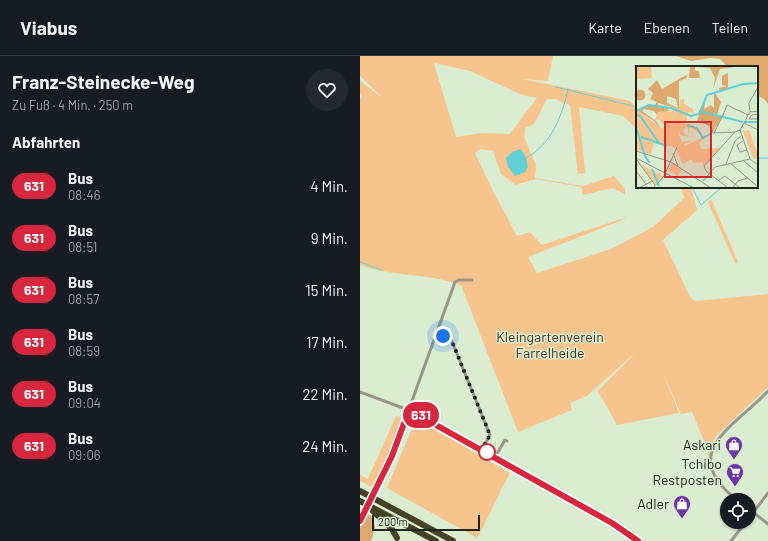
<!DOCTYPE html>
<html lang="de">
<meta charset="utf-8">
<style>
body{margin:0;font-family:Barlow,sans-serif;background:#242831;color:#f1f3f6;height:100vh;display:flex;flex-direction:column;font-size:15px;white-space:nowrap}
*{box-sizing:border-box;margin:0}
p{font-size:13px;color:#9ea1a6}
.icon{flex:none;width:22px;height:22px;fill:none;stroke:currentColor;stroke-width:2;stroke-linecap:round;stroke-linejoin:round}
.map{position:relative;flex:1;overflow:hidden}
.side{display:flex;flex-direction:column;background:#171b24;width:360px}
.side>*{flex:none}
.badge{padding:0 8px;border-radius:13px;font-size:14px;line-height:26px}
.buttons{position:absolute;left:360px;top:437px;display:grid;gap:8px}
.buttons a{display:grid;place-items:center;width:36px;height:36px;border-radius:50%;background:#171b24;box-shadow:0 1px 3px #0004;font-size:20px}
.scale{position:absolute;left:12px;bottom:10px;width:108px;box-sizing:border-box;padding-left:4px;border:2px solid #1e241a;border-top:0;font-size:11px;line-height:14px;white-space:nowrap;color:#1e241a;-webkit-text-stroke:3px #daedd0;paint-order:stroke}
.you{position:absolute;width:20px;height:20px;margin:-10px;border:3px solid #fff;border-radius:50%;background:#1a73e8;box-shadow:0 0 0 6px #1a73e833}
.map>.badge{position:absolute;translate:-50% -50%;box-shadow:0 0 0 2px #fff}
h2{padding:0 12px;font-size:15px;line-height:36px}
.round{display:grid;place-items:center;flex:none;width:42px;height:42px;border-radius:21px;background:#242831}
.headline{display:flex;align-items:center;justify-content:space-between;height:68px;padding:0 12px}
h1{font-size:19px;font-weight:700;line-height:30px}
ul{padding:0;list-style:none}
li{display:flex;align-items:center;gap:12px;height:52px;padding:0 12px}
li div{flex:1}
li b{display:block;font-size:15px}
li em{font-style:normal}
li .badge{min-width:44px;font-weight:700;text-align:center}
header{display:flex;align-items:center;gap:24px;box-sizing:border-box;height:56px;padding:0 20px;background:#171b24;border-bottom:1px solid #363941}
header strong{font-size:19px}
nav{display:flex;gap:22px;margin-inline-start:auto;font-size:14px}
main{display:flex;flex:1;min-height:0}
.map>svg:first-child{display:block}
.green{fill:#f7c48e;fill-rule:evenodd}
.forest{fill:#dfa86c}
.water{fill:#61cfd6}
.lines{fill:none;stroke-linecap:round;stroke-linejoin:round}
.stream{stroke:#61cfd6;stroke-width:1}
.minor{stroke:#99978a;stroke-width:3}
.motorway{stroke:#444125;stroke-width:6}
.minor-bridge{stroke:#99978a;stroke-width:3}
.line-casing{stroke:#fff;stroke-width:9}
.line{stroke:#d7263d;stroke-width:6}
.walk{stroke:#1e241a;stroke-width:4;stroke-dasharray:0 7.2}
.stop-dot{fill:#fff;stroke:#d7263d;stroke-width:2}
.labels{text-anchor:middle;stroke-width:3;stroke-linejoin:round;paint-order:stroke}
.park-label{font-size:14px;fill:#4b3419;stroke:#daedd0}
.poi-label{font-size:14px;fill:#1e241a;stroke:#daedd0;text-anchor:end}
.inset-river{fill:none;stroke:#61cfd6;stroke-width:2}
.inset-road{fill:none;stroke:#8f9d87;stroke-width:1}
.view{fill:#d62828;fill-opacity:0.15;stroke:#d62828;stroke-width:2}
.inset-edge{fill:none;stroke:#1e241a;stroke-width:2}
</style>
<header>
<strong>Viabus</strong>
<nav><a>Karte</a><a>Ebenen</a><a>Teilen</a></nav>
</header>
<main>
<section class="side">
<div class="headline"><div><h1>Franz-Steinecke-Weg</h1><p>Zu Fuß · 4 Min. · 250 m</p></div><a class="round"><svg class="icon" aria-label="heart" viewBox="0 0 24 24"><path d="M12 20l-8-8c-3-5 5-10 8-4 3-6 11-1 8 4z"/></svg></a></div>
<h2>Abfahrten</h2>
<ul>
<li><span class="badge" style="background:#d7263d;color:#fff">631</span><div><b>Bus</b><p>08:46</p></div><em>4 Min.</em></li>
<li><span class="badge" style="background:#d7263d;color:#fff">631</span><div><b>Bus</b><p>08:51</p></div><em>9 Min.</em></li>
<li><span class="badge" style="background:#d7263d;color:#fff">631</span><div><b>Bus</b><p>08:57</p></div><em>15 Min.</em></li>
<li><span class="badge" style="background:#d7263d;color:#fff">631</span><div><b>Bus</b><p>08:59</p></div><em>17 Min.</em></li>
<li><span class="badge" style="background:#d7263d;color:#fff">631</span><div><b>Bus</b><p>09:04</p></div><em>22 Min.</em></li>
<li><span class="badge" style="background:#d7263d;color:#fff">631</span><div><b>Bus</b><p>09:06</p></div><em>24 Min.</em></li>
</ul>
</section>
<div class="map">
<svg width="408" height="485" viewBox="0 0 408 485">
<rect width="100%" height="100%" fill="#daedd0"/>
<g class="green">
<path d="M0,0h193l-5,25 -25,-2 107,22 7,7v21l-14,-13 -44,-9 6,66 -7,1 -8,-69 -15,-6h-8l-13,25 -9,4 -1,9 12,28 -1,13 48,8 31,-10 11,13v5l-12,-6 -30,7 -2,-8 -45,-8 -21,6 -14,-11 -8,-23 -13,-2 -5,4 19,40 23,43 13,-4 12,13 85,-28 -7,4 -92,36 9,16 74,-24 42,-22 31,-29 -3,-11h10l6,23 -34,30 27,57 5,4 73,-7v93l-53,50 -4,9 -2,12 -2,-10 -15,-36 -11,2 -19,-44 17,43 -62,12 -19,-34 38,-39 -49,44 -17,7 2,7 -54,22 -57,-147c-33,-12 -68,-8 -101,-20v-166l2,-2 -2,-3v-13l23,17 -23,-22zM74,7l36,8 52,24 15,3 -27,36 -28,-1 -26,4z"/>
<polygon points="351,143 378,206 375,207 348,146"/>
<polygon points="36,360 42,362 27,402 12,431 0,425 0,419 8,423"/>
<path d="M56,363l94,54c-12,21 -21,44 -33,65l-90,-50z"/>
</g>
<g class="forest">
<polygon points="316,0 408,0 408,48 404,43 397,39 397,11 368,11 360,3 350,2 331,5"/>
<polygon points="7,457 13,462 15,472 11,485 0,485 0,473"/>
</g>
<polygon class="water" points="161,93 166,102 168,111 165,116 155,120 148,111 146,102 152,96"/>
<g class="lines">
<g class="stream">
<polyline points="196,31 277,51"/>
<path d="M166,102c26,-14 36,-42 42,-69"/>
<polyline points="397,102 408,102"/>
<polyline points="332,131 341,149 362,131"/>
<polyline points="0,206 22,214"/>
</g>
<g class="minor">
<polyline points="76,277 91,283 130,379 122,393"/>
<polyline points="0,336 59,358 252,467 278,485"/>
<polyline points="135,401 145,384 147,385"/>
<polyline points="17,431 32,400 95,226 99,224 112,224"/>
<path d="M377,444c-61,-48 -2,-73 31,-109"/>
<polyline points="389,453 408,468"/>
<polyline points="389,462 408,437"/>
<polyline points="0,465 3,460"/>
<polyline points="371,485 386,466"/>
</g>
<g class="motorway">
<polyline points="0,435 93,485"/>
<polyline points="0,445 76,485"/>
<polyline points="12,454 32,473 37,482"/>
</g>
<polyline class="minor-bridge" points="3,460 17,431"/>
</g>
<g class="lines">
<defs>
<polyline id="line" points="0,465 32,400 49,354 252,467 278,485"/>
</defs>
<use href="#line" class="line-casing"/>
<use href="#line" class="line"/>
<polyline class="walk" points="83,280 91,283 130,379 122,393 127,396"/>
</g>
<defs>
<symbol id="shop-pin" viewBox="-11 -11 22 30"><path d="M0 17L-7.5 6A9.5 9.5 0 1 1 7.5 6Z" fill="#6d35ab" stroke="#daedd0"/><path d="M-5-2.5h2.3a2.7 3.5 0 0 1 5.4 0H5L5.5 6h-11ZM-1.5-2.5h3a1.5 2.3 0 0 0-3 0Z" fill="#fff"/></symbol>
<symbol id="supermarket-pin" viewBox="-11 -11 22 30"><path d="M0 17L-7.5 6A9.5 9.5 0 1 1 7.5 6Z" fill="#6d35ab" stroke="#daedd0"/><path d="M-6-5.5h2.5l.6 2H6L4.5 2H-2.5L-4.4-4H-6ZM-1.5 3.2a1.3 1.3 0 1 0 .1 0ZM3 3.2a1.3 1.3 0 1 0 .1 0Z" fill="#fff"/></symbol>
</defs>
<g fill-rule="evenodd">
<use href="#shop-pin" x="364" y="379" width="20" height="27"/>
<use href="#supermarket-pin" x="365" y="406" width="20" height="27"/>
<use href="#shop-pin" x="312" y="438" width="20" height="27"/>
</g>
<circle class="stop-dot" cx="127" cy="396" r="8"/>
<g class="labels">
<g class="park-label">
<text x="190" y="286">Kleingartenverein<tspan x="190" dy="16">Farrelheide</tspan></text>
</g>
<g class="poi-label">
<text x="361" y="394">Askari</text>
<text x="362" y="413">Tchibo<tspan x="362" dy="16">Restposten</tspan></text>
<text x="309" y="453">Adler</text>
</g>
</g>
<g transform="translate(276 10)">
<rect width="122" height="122" fill="#daedd0"/>
<path d="M4,0h11l1,12 -16,1v-12zM48,33v5l9,5 1,4 -6,-1 -2,13 9,2 6,5 2,7 -4,4 3,6 19,-1 -17,18 -2,-4 -8,1 -3,-4 -8,5 -9,-17 -20,-4 -3,11 -7,-2 -6,-22 5,22 -7,-2 1,-40 26,19 2,-3 -7,-7 -3,1 3,-8 10,-1 -1,-4 4,5 5,-4 3,1 1,-9zM51,61l2,8 1,-8 10,7 1,4 -16,8 -1,-2 11,-4 -13,2 -4,-10 4,4 13,1 -10,-2 -2,-5zM113,64l9,25v5l-5,-2 -10,-27zM4,97l14,9 6,1 2,4 -7,8zM35,97l11,6 -4,7 -10,-6z" fill="#f7c48e" fill-rule="evenodd"/>
<path d="M54,0h5v5h4l1,7h-11zM107,0l-23,3 -7,20 2,-11 -5,-10 -12,-1zM92,7v15l-8,3 -1,-3 8,-2 -5,-1v-9zM50,9l1,3 -8,3v28l-21,-6v4l9,1 1,3 -10,1 -1,3 -3,-4 -10,-2 -2,2 14,10 6,9 -8,-9 -17,-11 10,-5h8l2,-3 -7,-3 3,-6 -5,-4 9,-9 5,9zM31,30l9,3 2,9 -11,-5zM-1.5 29a5.5 5.5 0 1 1 11 0a5.5 5.5 0 1 1-11 0ZM78,26l7,10 -4,13h6l-10,17 -3,-6 -13,-5 6,-18h2l-1,6 7,-4 3,3z" fill="#dfa86c" fill-rule="evenodd"/>
<path class="inset-river" d="M0,45l13,-6 22,3 20,8 8,-2 8,-19 36,-11 15,-1M63,45l44,11M0,49l4,1 19,27M109,56h13M51,59l10,3 6,10 9,-5M0,61l9,29 5,7M5,71l26,9M16,103l7,17"/>
<path class="inset-road" d="M114,46l-1,-9 9,-16M122,48l-6,1 -3,4h9M87,49l4,-10 21,10M67,52l-1,3 9,5 2,7 22,-1M108,57l14,7M104,64l10,29 8,6M104,64l10,-18 8,-1M78,67l9,-18M107,75l-6,4 3,7 7,-2M0,85l35,11 40,26M37,87l5,13M0,92l58,30M1,94l18,25M107,94l15,13M94,97l28,24M90,98l9,-23 6,-5M0,105l10,13M83,114l6,-4 15,12M67,115l12,-14 35,-8M3,122l13,-7M17,122l11,-12 13,-29M92,122l-22,-17 -2,-5 31,-34 5,-2M96,122l6,-7 10,-3"/>
<path class="view" d="M29,56h46v55h-46z"/>
<rect width="122" height="122" class="inset-edge"/>
</g>
</svg>
<div class="buttons">
<a><svg class="icon" aria-label="locate" viewBox="0 0 24 24"><circle cx="12" cy="12" r="6"/><path d="M12 2v4M12 18v4M2 12h4M18 12h4"/></svg></a>
</div>
<div class="scale">200 m</div>
<div class="you" style="left:83px;top:280px"></div>
<b class="badge" style="left:61px;top:359px;background:#d7263d;color:#fff">631</b>
</div>
</main>
